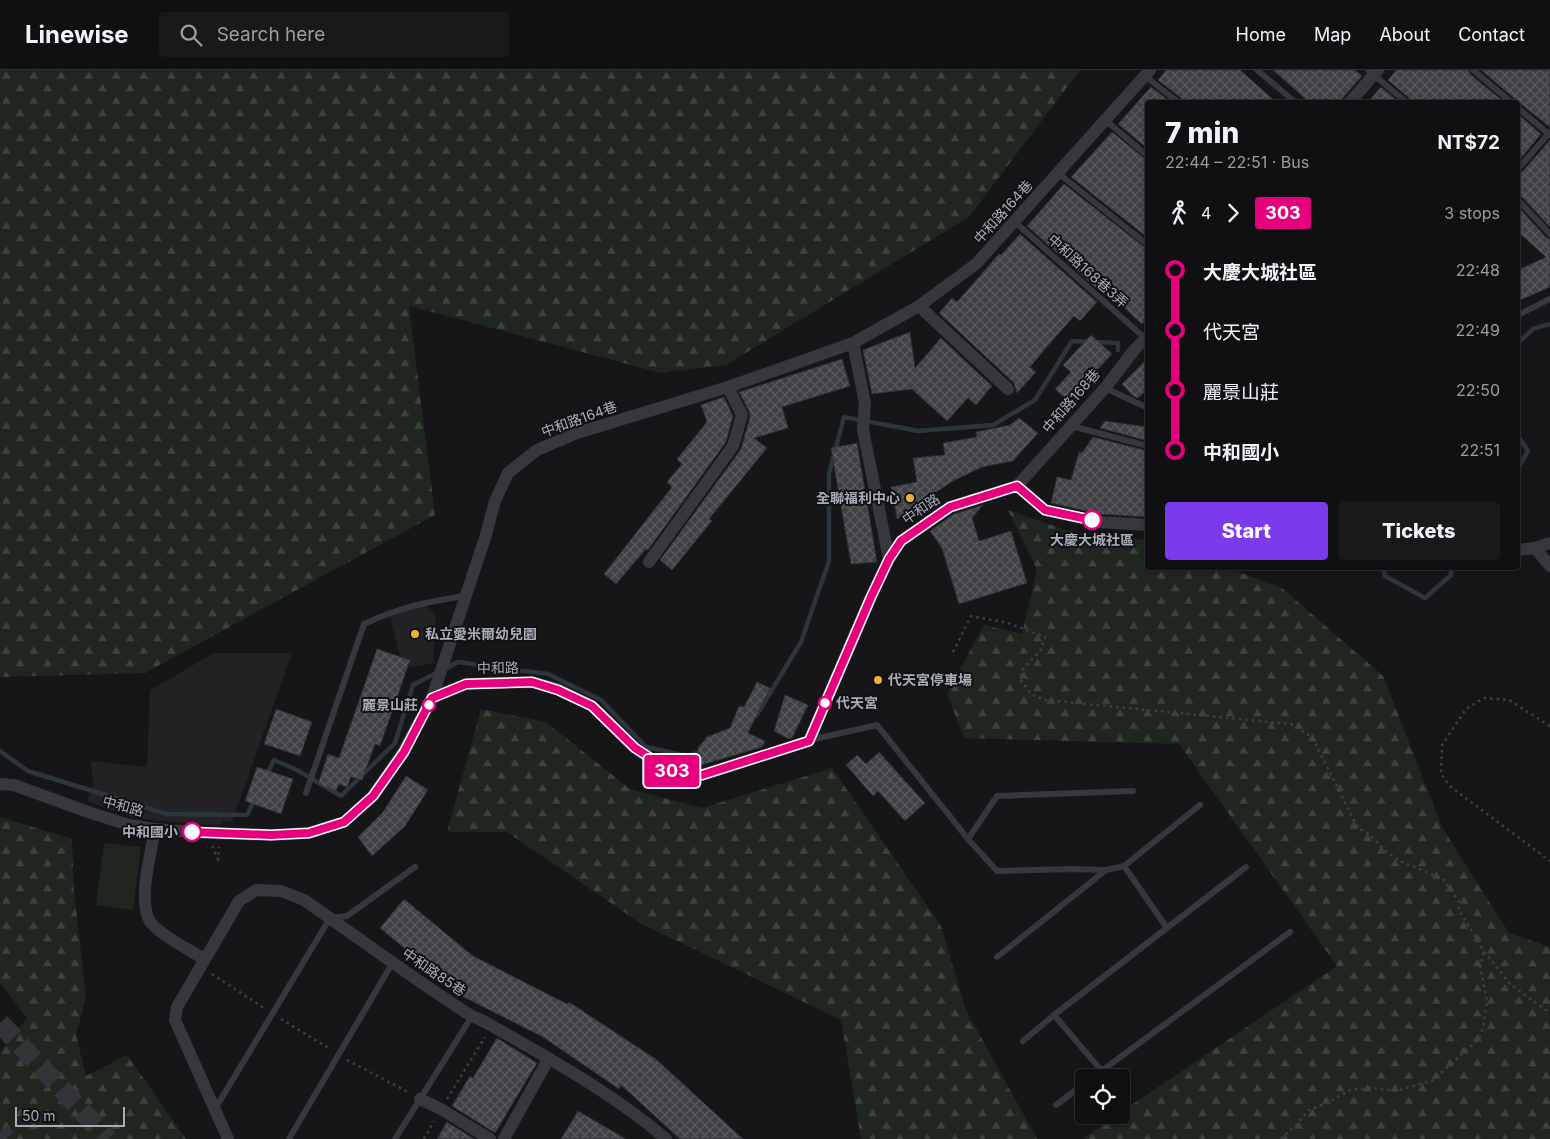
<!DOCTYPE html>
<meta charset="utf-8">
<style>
body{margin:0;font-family:Inter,"Noto Sans TC",sans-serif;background:#19191b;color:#f1f3f6;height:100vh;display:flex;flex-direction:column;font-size:19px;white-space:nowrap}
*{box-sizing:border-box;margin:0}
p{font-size:16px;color:#9c9d9f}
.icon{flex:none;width:28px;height:28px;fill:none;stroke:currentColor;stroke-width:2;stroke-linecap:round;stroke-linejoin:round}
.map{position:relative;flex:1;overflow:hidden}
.sheet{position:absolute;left:1145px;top:30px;width:375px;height:470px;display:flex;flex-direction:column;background:#101012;border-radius:5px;box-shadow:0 1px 4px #0004,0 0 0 1px #303032}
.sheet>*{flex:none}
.badge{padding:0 10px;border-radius:4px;font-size:18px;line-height:32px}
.buttons{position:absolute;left:1075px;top:999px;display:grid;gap:10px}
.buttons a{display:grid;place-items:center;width:55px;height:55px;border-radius:5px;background:#101012;box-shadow:0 1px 4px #0004,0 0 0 1px #303032;font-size:25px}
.scale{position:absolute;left:15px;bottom:12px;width:110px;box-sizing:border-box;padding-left:5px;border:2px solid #a8adb8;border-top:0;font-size:14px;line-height:18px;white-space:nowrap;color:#a8adb8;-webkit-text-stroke:4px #111113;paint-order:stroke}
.map>.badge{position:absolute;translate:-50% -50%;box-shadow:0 0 0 2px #fff}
.legs{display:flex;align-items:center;gap:8px;height:55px;padding:0 20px;font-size:16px}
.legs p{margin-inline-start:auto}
.headline{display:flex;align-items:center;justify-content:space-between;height:85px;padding:0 20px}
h1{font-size:28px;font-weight:800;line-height:38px}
.action{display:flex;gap:10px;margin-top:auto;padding:10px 20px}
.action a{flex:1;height:58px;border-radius:5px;background:#7c3aed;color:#fff;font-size:20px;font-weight:800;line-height:58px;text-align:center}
.action a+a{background:#19191b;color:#f1f3f6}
ul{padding:0 20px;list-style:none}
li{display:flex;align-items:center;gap:18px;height:60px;font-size:19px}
li i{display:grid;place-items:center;width:8px;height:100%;margin:0 6px;background:currentColor}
li i::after{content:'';width:12px;height:12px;margin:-6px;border:4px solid;border-radius:50%;background:#101012}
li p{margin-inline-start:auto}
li:first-child i{background:linear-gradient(#0000 50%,currentColor 0)}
li:last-child i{background:linear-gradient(currentColor 50%,#0000 0)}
header{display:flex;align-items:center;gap:30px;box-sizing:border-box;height:70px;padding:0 25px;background:#101012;border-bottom:1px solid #303032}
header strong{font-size:24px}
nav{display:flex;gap:28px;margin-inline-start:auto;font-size:18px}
.search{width:350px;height:45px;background:#19191b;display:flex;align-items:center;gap:12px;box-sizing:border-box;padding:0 18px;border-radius:5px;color:#9c9d9f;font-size:19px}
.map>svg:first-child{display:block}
.built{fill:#222225}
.green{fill:#1e261f}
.forest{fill:url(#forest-firs)}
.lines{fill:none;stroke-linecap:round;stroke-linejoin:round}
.stream{stroke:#2c353c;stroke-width:4.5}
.building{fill:url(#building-cross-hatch);stroke:#303034}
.primary-tunnel{stroke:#333438;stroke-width:20;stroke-dasharray:20 10;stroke-linecap:butt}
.path{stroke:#3d3f44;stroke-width:2.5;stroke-dasharray:2.5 4;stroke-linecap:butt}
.lane{stroke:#37383d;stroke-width:6}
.street{stroke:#37383d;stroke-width:12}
.line-1-casing{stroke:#fff;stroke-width:11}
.line-1{stroke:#e6007e;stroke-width:8}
.poi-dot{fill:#f2b134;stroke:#111113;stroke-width:2}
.stop-1-dot{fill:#fff;stroke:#e6007e;stroke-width:2.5}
.labels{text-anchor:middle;stroke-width:4;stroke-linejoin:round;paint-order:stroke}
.street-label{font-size:14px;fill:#a8adb8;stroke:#111113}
.poi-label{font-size:14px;font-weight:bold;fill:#a8adb8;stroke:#111113;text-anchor:start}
.stop-label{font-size:14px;font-weight:bold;fill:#a8adb8;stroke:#111113;text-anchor:end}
</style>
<header>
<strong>Linewise</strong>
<div class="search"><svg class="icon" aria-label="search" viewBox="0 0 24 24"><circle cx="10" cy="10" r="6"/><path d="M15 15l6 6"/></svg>Search here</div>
<nav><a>Home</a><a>Map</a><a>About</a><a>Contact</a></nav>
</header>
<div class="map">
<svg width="1550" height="1069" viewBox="0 0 1550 1069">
<defs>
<pattern id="forest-firs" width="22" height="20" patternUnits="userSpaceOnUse" patternTransform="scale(1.25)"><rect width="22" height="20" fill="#1e261f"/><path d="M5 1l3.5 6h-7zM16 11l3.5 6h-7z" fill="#3c433d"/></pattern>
<pattern id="building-cross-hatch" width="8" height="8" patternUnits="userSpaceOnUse" patternTransform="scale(1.25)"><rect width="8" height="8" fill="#404145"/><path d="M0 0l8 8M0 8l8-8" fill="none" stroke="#595a5e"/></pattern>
</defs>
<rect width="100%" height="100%" fill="#161618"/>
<g class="built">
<polygon points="424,533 436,545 433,593 410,598 399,584 389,542"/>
<polygon points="214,583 292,583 232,752 222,751 221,756 156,751 131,747 87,731 93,715 91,691 147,697 150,620"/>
</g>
<polygon class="green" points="104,773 141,777 133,840 96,835"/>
<g class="forest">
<polygon points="0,0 1080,0 969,147 726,295 661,303 409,236 435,445 145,603 0,607"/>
<polygon points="1008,440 1078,464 1147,470 1148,498 1228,498 1282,518 1383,606 1443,759 1509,863 1550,877 1550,1069 1082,1069 1117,1045 1121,1045 1121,1042 1337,896 1179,674 964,668 947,623 984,555 1022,564 1037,500"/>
<polygon points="481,639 546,652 630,719 702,738 832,698 941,856 966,940 1037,1069 861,1069 841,950 640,853 507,762 447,762"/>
<polygon points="0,747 72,769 74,820 86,927 76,965 86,1006 127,985 186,1069 0,1069 0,982 27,948 0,913"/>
</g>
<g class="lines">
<g class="stream">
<polyline points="1518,273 1533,259 1550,254"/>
<polyline points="1518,366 1528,381 1518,398"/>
<polyline points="1383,498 1385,506 1425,528 1451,505 1452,498"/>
<polyline points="445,599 458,592 548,604 601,630 646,677 687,686 704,681"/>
<polyline points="756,646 801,572 829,491 829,404 844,347 918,361 993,355 1035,330 1072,271 1118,273 1118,280"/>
<polyline points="0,681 28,701 167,744 247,745 255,729"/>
<polyline points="267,704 274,690 297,700 341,726 395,673 413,615 438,602"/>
</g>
</g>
<g class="building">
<polygon points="1166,0 1240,0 1276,32 1183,32 1181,28 1158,10"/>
<polygon points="1273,0 1355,0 1362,6 1339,32 1309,32"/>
<polygon points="1396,0 1468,0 1470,4 1504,32 1411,32 1409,28 1388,10"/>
<polygon points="1481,0 1550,0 1550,57 1521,34 1516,32 1514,28"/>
<polygon points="1151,17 1171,32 1148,32 1148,79 1118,54"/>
<polygon points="1381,17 1399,32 1368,32"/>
<polygon points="1518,44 1541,64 1518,92"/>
<polygon points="1112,62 1148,91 1148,168 1071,107"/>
<polygon points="1550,70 1550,157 1522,127 1518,125 1518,104 1522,102"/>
<polygon points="1064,114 1148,180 1148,248 1142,254 1107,222 1104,225 1027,156"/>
<polygon points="1518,137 1546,167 1550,169 1550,217 1518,231 1518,200 1546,187 1518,162"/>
<polygon points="1020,164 1097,232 1080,251 1074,246 1051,272 1030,297 1036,302 1017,323 1014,313 939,243 952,228 957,232 999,184 1001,185"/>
<polygon points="910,262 915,298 941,268 992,316 976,335 968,328 947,351 912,319 872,324 863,280"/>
<polygon points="1091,265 1112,284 1068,331 1055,319 1071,302 1063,295"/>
<polygon points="1148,288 1148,319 1138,328 1133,326 1122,314"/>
<polygon points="842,289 850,316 782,337 788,358 754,368 767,378 709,449 712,451 672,500 660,490 741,379 750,347 749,341 739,322"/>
<polygon points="724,327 733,346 726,372 648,480 646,479 616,514 604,504 672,417 667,412 682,394 677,389 707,352 701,335"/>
<polygon points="1019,348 1038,363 1013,391 982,397 951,412 897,449 891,417 917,412 913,388 945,385 943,373 977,367 976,362 1010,355"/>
<polygon points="1105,351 1148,357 1148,371 1100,358"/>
<polygon points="1093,367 1148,381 1148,447 1099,444 1051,433 1057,407 1071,410 1079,382 1082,383"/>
<polygon points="857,373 877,492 851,494 831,378"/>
<polygon points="983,435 972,448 979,471 1011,461 1027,513 959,534 942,478 930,461 954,444"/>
<polygon points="377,579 410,590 380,676 375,674 362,710 351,707 347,717 339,714 336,721 318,714 328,684 339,688"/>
<polygon points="757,612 770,618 748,663 765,671 762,677 698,696 698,678 707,667 730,658 739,636 744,637"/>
<polygon points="785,625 808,635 792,668 789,669 774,661"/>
<polygon points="276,639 312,652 300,686 264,674"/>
<polygon points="879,682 925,733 905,751 878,721 873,726 846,695 857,685 866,694"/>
<polygon points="257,697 293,709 281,744 245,731"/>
<polygon points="406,706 428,720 405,756 372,786 358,767 383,742"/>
<polygon points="404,829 473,886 567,934 569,932 657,990 743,1069 680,1069 621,1015 619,1019 543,967 462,926 380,858"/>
<polygon points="497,968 537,993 495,1063 452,1036 470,1006 473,1008"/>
<polygon points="578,1041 626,1069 561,1069"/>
<polygon points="447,1052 474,1069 437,1069"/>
</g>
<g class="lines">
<g class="primary-tunnel">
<polyline points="0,953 108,1069"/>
<polyline points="0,1062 6,1069"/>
</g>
<g class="path">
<polyline points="953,582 971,546 1008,553 1045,567 1041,580 1022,600 1020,609 1031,624 1045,630 1291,654 1312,667 1358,758 1369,764 1386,781 1400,791 1443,809 1459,832 1459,840 1484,881 1510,914 1550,943"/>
<polyline points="1550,656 1509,630 1484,628 1466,639 1442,675 1441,704 1451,717 1550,791"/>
<polyline points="212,776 218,789"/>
<polyline points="218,791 219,777"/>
<polyline points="212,904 264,938"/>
<polyline points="281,949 330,979"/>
<polyline points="347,990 408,1022"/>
<polyline points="447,1029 485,967"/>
<polyline points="424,1069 434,1051"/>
<polyline points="1281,1069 1295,1056 1309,1040 1329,1032 1350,1020 1371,1018 1397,1021 1433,1010 1479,969 1483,958 1487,930 1480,897 1484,881"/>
</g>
<g class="lane">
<polyline points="1257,0 1295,32"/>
<polyline points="1368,0 1406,32"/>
<polyline points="1473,0 1511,32"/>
<polyline points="1145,6 1178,32"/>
<polyline points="1518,38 1550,65"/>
<polyline points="1105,50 1148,86"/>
<polyline points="1518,99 1550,62"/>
<polyline points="1058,103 1148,175"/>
<polyline points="1518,130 1550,164"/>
<polyline points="1015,152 1147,270"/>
<polyline points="1518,245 1550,229"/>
<polyline points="1105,318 1148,338"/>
<polyline points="1071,356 1148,376"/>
<polyline points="810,670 877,655 968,769 997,801 1072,799 1106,800"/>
<path d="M306,723l58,-169c36,-17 63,-22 101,-28"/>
<polyline points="968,769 997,726 1133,721"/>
<polyline points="1124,796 1167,858"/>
<polyline points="997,887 1106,800 1124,796 1200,735"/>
<polyline points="1054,945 1101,1000"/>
<polyline points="1023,971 1054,945 1246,797"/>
<polyline points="1092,1008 1290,862"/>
<polyline points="1056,1035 1084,1014"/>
<polyline points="215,1039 330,848 347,846 415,797"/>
<polyline points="289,1069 393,892"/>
<polyline points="395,1069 472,946"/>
</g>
<g class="street">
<polyline points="1350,32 1378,0"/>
<polyline points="919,236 1008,319"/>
<polyline points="1017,416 1105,318 1135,279 1148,266"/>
<polyline points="1017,416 1045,440 1098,452 1148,455"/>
<polyline points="1535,478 1550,496"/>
<polyline points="1518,480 1535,478 1550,473"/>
<polyline points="889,489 863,360 865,333 853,273 919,236 976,194 1150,0"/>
<polyline points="649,492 733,376 742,345 728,317"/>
<polyline points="432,628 485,468 495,431 508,403 537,380 577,363 728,317 853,273"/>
<polyline points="0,714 14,715 88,742 129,755 155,759 207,763 271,765 309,763 344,752 373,726 403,682 432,628 466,614 531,612 558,619 592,636 635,678 665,698 678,703 702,705 809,671 871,527 889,489 901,471 950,437 1017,416"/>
<path d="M155,759c-4,24 -19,77 -3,95 10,12 38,26 52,35"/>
<polyline points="420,1029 441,1039 490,1069"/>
<path d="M228,1069l-53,-119 2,-13 62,-106 17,-11 25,1 23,9c55,38 109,79 166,115 8,4 16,7 24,12 59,34 120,67 172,112"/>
<polyline points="504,1069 549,988"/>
</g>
</g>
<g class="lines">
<defs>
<polyline id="line-1" points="192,762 271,765 309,763 344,752 373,726 404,682 432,628 466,614 532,612 558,620 592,636 635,678 666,698 678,703 702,705 809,671 871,527 889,489 901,471 950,437 1017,416 1045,440 1092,450"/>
</defs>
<use href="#line-1" class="line-1-casing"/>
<use href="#line-1" class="line-1"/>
</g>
<g class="poi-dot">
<circle cx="910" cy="428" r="5"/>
<circle cx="415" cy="564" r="5"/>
<circle cx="878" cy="610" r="5"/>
</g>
<g class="stop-1-dot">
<circle cx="1092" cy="450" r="9"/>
<circle cx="825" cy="633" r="6"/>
<circle cx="429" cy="635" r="6"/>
<circle cx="192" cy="762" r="9"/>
</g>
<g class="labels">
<g class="street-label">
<text transform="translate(1003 142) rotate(-48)" y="5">中和路164巷</text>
<text transform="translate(1088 201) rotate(42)" y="5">中和路168巷3弄</text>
<text transform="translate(1071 331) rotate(-49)" y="5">中和路168巷</text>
<text transform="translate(579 349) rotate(-20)" y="5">中和路164巷</text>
<text transform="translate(921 439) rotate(-34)" y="5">中和路</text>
<text transform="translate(498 598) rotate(-1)" y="5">中和路</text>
<text transform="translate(123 736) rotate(15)" y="5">中和路</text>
<text transform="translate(434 902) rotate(34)" y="5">中和路85巷</text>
</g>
<g class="poi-label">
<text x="900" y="433" text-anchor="end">全聯福利中心</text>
<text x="425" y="569">私立愛米爾幼兒園</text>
<text x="888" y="615">代天宮停車場</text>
</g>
<g class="stop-label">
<text x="1092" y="475" text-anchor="middle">大慶大城社區</text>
<text x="836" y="638" text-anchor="start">代天宮</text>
<text x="418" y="640">麗景山莊</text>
<text x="178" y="767">中和國小</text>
</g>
</g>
</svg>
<div class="buttons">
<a><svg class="icon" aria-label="locate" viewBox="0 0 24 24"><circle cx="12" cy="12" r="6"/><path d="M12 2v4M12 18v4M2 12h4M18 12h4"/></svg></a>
</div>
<div class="scale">50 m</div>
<b class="badge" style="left:672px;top:701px;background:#e6007e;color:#fff">303</b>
<section class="sheet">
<div class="headline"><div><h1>7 min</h1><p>22:44 – 22:51 · Bus</p></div><b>NT$72</b></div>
<div class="legs"><svg class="icon" aria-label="walk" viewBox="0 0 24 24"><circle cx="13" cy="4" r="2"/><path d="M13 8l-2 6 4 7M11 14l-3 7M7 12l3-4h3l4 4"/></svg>4<svg class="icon" aria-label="forward" viewBox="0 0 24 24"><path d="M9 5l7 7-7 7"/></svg><b class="badge" style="background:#e6007e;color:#fff">303</b><p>3 stops</p></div>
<ul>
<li><i style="color:#e6007e"></i><b>大慶大城社區</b><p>22:48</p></li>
<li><i style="color:#e6007e"></i><span>代天宮</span><p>22:49</p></li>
<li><i style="color:#e6007e"></i><span>麗景山莊</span><p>22:50</p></li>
<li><i style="color:#e6007e"></i><b>中和國小</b><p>22:51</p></li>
</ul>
<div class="action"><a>Start</a><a>Tickets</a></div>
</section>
</div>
